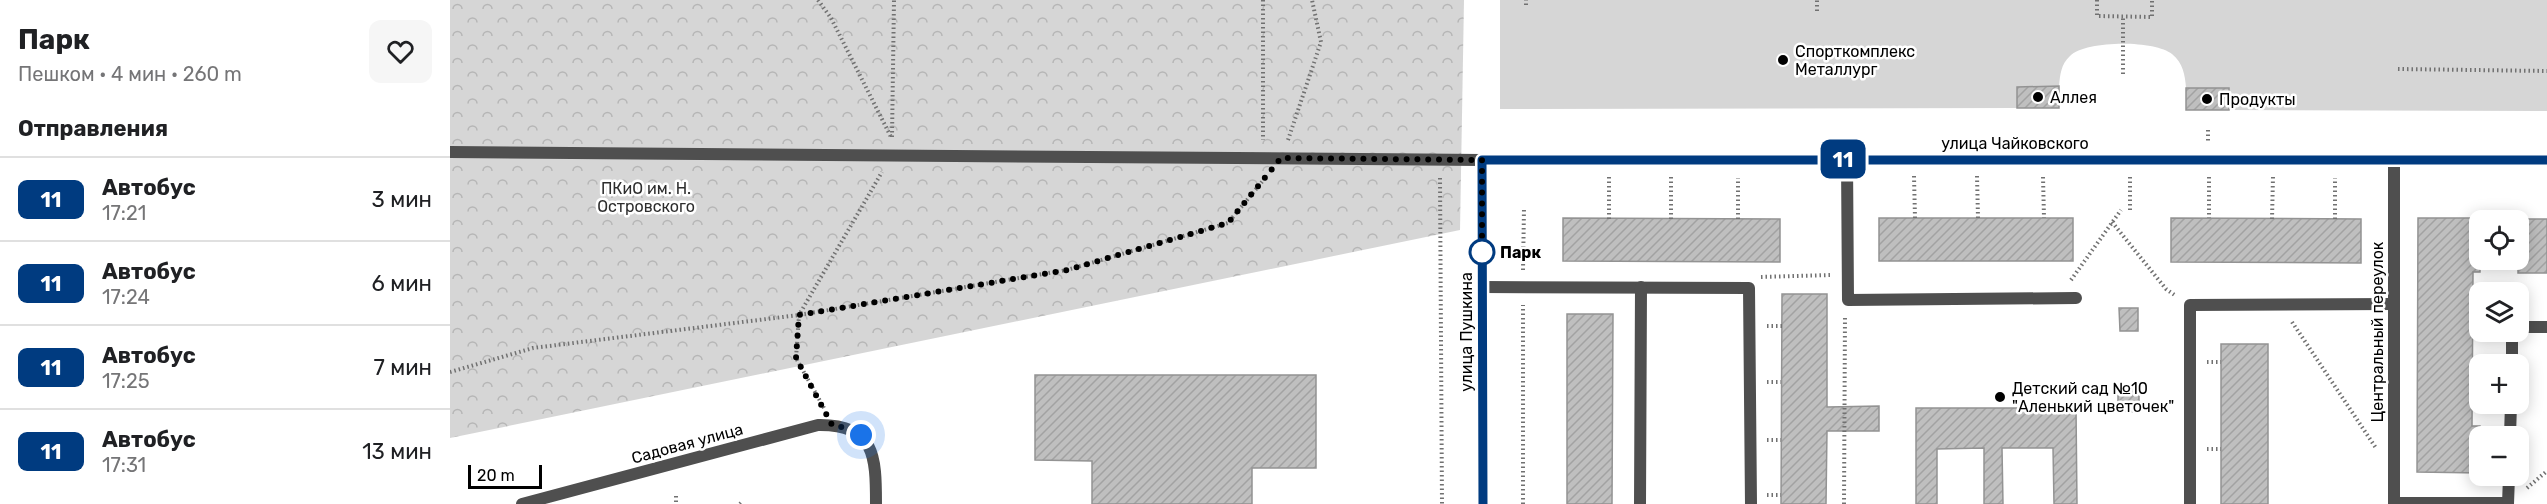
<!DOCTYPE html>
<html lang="ru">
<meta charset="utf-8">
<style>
body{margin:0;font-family:Rubik,sans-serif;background:#f6f6f6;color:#202124;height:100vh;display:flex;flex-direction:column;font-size:22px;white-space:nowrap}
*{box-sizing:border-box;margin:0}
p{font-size:20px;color:#757577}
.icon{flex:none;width:33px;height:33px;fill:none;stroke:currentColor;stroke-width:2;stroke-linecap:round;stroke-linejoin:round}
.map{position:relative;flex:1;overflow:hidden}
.sheet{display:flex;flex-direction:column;background:#fff;width:450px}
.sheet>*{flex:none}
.badge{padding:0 12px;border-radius:9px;font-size:21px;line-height:39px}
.fabs{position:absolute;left:2019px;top:210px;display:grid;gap:12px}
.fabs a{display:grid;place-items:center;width:60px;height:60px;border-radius:12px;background:#fff;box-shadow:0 3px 15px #0003;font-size:30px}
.scale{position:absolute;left:18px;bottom:15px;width:74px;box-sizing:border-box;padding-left:6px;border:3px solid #000;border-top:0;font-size:16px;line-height:21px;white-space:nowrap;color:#000;-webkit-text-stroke:4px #fff;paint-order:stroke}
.you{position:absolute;width:30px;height:30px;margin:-15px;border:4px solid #fff;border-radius:50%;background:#1a73e8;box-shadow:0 0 0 9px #1a73e833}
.map>.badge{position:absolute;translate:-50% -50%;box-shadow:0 0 0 3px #fff}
h2{padding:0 18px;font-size:22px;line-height:54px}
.round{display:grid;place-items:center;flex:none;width:63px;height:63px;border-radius:12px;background:#f6f6f6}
.headline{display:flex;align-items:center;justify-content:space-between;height:102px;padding:0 18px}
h1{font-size:28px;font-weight:700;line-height:45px}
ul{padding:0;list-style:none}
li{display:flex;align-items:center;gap:18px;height:84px;padding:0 18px;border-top:2px solid #e0e0e0}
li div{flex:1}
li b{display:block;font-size:22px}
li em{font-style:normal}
li .badge{min-width:66px;font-weight:700;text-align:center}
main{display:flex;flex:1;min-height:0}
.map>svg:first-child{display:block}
.grass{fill:#d6d6d6}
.forest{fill:url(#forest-crowns)}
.building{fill:url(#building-hatch);stroke:#939393;stroke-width:1.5}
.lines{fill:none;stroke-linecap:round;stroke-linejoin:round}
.path{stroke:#717171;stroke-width:4;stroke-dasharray:1.5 3;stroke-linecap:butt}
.service{stroke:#4f4f4f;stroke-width:12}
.pedestrian{stroke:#4f4f4f;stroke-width:12}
.minor{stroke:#4f4f4f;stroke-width:12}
.secondary{stroke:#1c1c1c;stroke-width:12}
.line-casing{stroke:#fff;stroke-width:14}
.line{stroke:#003b80;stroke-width:9}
.walk{stroke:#000;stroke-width:6;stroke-dasharray:0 10.8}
.poi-dot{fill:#000;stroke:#fff;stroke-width:2}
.stop-dot{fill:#fff;stroke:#003b80;stroke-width:3}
.labels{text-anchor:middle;stroke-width:5;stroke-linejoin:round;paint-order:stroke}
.poi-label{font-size:16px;fill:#000;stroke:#fff;text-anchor:start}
.street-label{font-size:16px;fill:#000;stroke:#fff}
.park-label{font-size:16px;fill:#2d2d2d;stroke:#fff}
.stop-label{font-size:16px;font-weight:bold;fill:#000;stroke:#fff;text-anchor:start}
</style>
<main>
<section class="sheet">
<div class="headline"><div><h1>Парк</h1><p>Пешком · 4 мин · 260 m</p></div><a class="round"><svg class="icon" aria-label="heart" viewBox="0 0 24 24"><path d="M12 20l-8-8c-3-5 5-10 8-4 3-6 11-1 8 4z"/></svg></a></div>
<h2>Отправления</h2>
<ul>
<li><span class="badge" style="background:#003b80;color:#fff">11</span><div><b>Автобус</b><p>17:21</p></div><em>3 мин</em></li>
<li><span class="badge" style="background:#003b80;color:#fff">11</span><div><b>Автобус</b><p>17:24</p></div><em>6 мин</em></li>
<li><span class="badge" style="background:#003b80;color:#fff">11</span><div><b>Автобус</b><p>17:25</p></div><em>7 мин</em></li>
<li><span class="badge" style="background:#003b80;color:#fff">11</span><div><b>Автобус</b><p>17:31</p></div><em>13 мин</em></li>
</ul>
</section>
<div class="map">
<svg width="2097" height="504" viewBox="0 0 2097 504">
<defs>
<pattern id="forest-crowns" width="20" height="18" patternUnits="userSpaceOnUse" patternTransform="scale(1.5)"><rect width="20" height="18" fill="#d6d6d6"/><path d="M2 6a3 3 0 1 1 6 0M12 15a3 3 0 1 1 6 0" fill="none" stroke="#b6b6b6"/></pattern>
<pattern id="building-hatch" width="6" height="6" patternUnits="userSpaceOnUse" patternTransform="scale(1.5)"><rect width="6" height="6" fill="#bfbfbf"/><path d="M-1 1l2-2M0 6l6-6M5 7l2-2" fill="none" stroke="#a2a2a2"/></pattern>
</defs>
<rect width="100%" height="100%" fill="#fff"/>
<path class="grass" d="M1050,0h1047v111l-318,-1v-22h-43c-1,-13 -3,-25 -14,-34 -17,-14 -86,-14 -102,2 -9,8 -10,19 -11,30l-42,1v21l-517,1z"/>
<polygon class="forest" points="0,0 1014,0 1010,230 0,438"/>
<g class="building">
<polygon points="1609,86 1609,108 1567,108 1567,87"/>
<rect x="1736" y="88" width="43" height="22"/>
<polygon points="1113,218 1330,219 1330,262 1113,261"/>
<rect x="1429" y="218" width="194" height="43"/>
<polygon points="1721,218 1911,219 1911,263 1721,262"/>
<polygon points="1968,218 2030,218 2030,272 2023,272 2022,426 2030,426 2030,473 1967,472"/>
<rect x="2068" y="219" width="29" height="54"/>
<polygon points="1332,294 1377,294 1377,407 1429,406 1429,431 1377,431 1376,504 1331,504"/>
<polygon points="1669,308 1688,308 1688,331 1670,331"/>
<polygon points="1117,314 1163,314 1162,504 1117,504"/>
<rect x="1771" y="344" width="47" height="160"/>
<polygon points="585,375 866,375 866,468 802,468 802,504 642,504 642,461 585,460"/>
<polygon points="1668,388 1689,388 1689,412 1668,411"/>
<polygon points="1466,408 1626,408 1627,504 1604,504 1603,448 1552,448 1553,504 1534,504 1534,448 1487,449 1487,504 1466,504"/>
</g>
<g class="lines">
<g class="path">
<polyline points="368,0 381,18 441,137"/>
<polyline points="813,0 813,140"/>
<polyline points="1647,0 1647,16 1702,17 1702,0"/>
<polyline points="1076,5 1076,0"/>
<polyline points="1367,11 1367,0"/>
<polyline points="1948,69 2097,71"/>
<polyline points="1673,74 1673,17"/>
<polyline points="1758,130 1758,143"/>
<polyline points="442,137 444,0"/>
<polyline points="838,140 871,42 862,0"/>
<polyline points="1464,176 1465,218"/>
<polyline points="1527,176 1528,218"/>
<polyline points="1159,177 1159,219"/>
<polyline points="1593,177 1594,218"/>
<polyline points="1759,177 1759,218"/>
<polyline points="990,178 992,504"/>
<polyline points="1680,210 1680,175"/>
<polyline points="1221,219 1221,177"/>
<polyline points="1288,219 1288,178"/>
<polyline points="1822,219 1823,177"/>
<polyline points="1885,219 1885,178"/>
<polyline points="1662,222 1716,289 1726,296"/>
<polyline points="1073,270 1074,208"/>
<polyline points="1311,277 1381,275"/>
<polyline points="1621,280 1671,210"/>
<polyline points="1842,322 1926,448"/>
<polyline points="1317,326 1332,326"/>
<polyline points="1757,362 1771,362"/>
<polyline points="0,372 83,348 349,315 617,270 778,223 816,177"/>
<polyline points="1317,382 1331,382"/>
<polyline points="374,408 346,358 349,315 432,172"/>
<polyline points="1317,440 1331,440"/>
<polyline points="1757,449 1771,449"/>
<polyline points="2077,488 2097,471"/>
<polyline points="1317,495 1331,495"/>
<polyline points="226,496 226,504"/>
<polyline points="290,504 291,503"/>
<polyline points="1073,504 1073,305"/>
<polyline points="1394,504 1395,315"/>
</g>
<g class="service">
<polyline points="1397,160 1398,300 1626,298"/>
<polyline points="1032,287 1299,288 1301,504"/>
<polyline points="2068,327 2097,327"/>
<polyline points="2062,364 2062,332"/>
<polyline points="2060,436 2061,404"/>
<polyline points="1944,503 2058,503"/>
<polyline points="1190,504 1191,287"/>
<polyline points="1740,504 1740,305 1944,304"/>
<polyline points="2058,504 2059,476"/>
</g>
<polyline class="pedestrian" points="0,152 1032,160"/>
<g class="minor">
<polyline points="1944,160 1944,504"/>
<path d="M72,504l296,-79c57,-1 58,31 58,79"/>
</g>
<polyline class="secondary" points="1033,504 1032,160 2097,160"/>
</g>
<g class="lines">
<defs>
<polyline id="line" points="1033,504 1032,160 2097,160"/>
</defs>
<use href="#line" class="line-casing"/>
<use href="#line" class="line"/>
<polyline class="walk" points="411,435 401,429 382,425 346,358 349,315 617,270 778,223 831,158 1032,160 1032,252"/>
</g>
<g class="poi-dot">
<circle cx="1333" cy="60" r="6"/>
<circle cx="1588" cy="97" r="6"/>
<circle cx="1757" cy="99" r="6"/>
<circle cx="1550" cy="397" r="6"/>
</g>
<circle class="stop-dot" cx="1032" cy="252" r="12"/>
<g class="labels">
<g class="poi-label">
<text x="1345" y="57">Спорткомплекс<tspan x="1345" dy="18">Металлург</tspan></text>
<text x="1600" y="103">Аллея</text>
<text x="1769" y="105">Продукты</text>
<text x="1562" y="394">Детский сад №10<tspan x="1562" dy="18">"Аленький цветочек"</tspan></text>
</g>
<g class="street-label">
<text x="1565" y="149">улица Чайковского</text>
<text transform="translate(1016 332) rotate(-90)" y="6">улица Пушкина</text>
<text transform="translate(1927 332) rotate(-90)" y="6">Центральный переулок</text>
<text transform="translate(237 443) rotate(-15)" y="6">Садовая улица</text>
</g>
<g class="park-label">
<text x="196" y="194">ПКиО им. Н.<tspan x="196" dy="18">Островского</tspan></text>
</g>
<g class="stop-label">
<text x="1050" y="258">Парк</text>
</g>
</g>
</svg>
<div class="fabs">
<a><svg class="icon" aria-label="locate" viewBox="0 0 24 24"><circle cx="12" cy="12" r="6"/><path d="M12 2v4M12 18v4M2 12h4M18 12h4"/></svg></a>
<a><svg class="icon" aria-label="layers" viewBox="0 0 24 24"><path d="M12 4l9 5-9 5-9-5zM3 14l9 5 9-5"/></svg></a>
<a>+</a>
<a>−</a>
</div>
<div class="scale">20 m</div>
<div class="you" style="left:411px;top:435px"></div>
<b class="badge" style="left:1393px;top:159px;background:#003b80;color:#fff">11</b>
</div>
</main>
